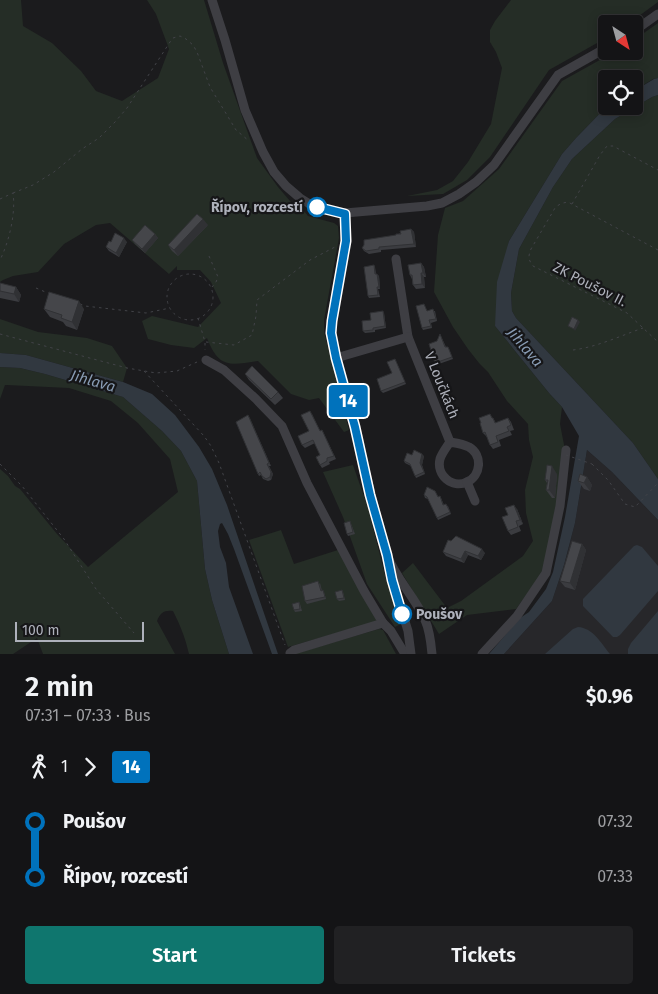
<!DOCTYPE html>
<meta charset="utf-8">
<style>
body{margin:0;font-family:"Fira Sans",sans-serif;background:#212123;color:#f1f3f6;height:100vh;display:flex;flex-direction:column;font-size:19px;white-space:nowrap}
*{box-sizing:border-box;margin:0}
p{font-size:16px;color:#9d9ea1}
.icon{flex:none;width:28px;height:28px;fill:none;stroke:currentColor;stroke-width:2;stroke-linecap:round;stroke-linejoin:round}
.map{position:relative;height:654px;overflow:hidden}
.drawer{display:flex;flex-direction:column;background:#141416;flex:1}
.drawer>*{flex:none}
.badge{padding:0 10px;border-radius:4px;font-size:18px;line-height:32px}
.needle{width:32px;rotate:144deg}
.tools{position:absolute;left:598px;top:15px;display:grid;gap:10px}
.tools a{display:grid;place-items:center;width:45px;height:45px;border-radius:5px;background:#141416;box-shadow:0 2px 12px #0003,0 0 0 1px #333335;font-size:25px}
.scale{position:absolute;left:15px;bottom:12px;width:129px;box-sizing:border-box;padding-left:5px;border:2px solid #aeb1bb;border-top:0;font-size:14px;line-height:18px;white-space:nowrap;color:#aeb1bb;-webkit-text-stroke:4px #161618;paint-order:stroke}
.map>.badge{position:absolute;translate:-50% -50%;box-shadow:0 0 0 2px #fff}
.legs{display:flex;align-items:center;gap:8px;height:55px;padding:0 25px;font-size:16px}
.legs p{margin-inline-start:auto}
.head{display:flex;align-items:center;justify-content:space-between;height:85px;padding:0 25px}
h1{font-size:28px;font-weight:600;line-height:38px}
.button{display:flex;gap:10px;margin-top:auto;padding:10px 25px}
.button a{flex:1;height:58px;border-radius:5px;background:#0f766e;color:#fff;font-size:20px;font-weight:600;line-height:58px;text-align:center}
.button a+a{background:#212123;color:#f1f3f6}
ul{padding:0 25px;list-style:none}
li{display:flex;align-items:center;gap:18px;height:55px;font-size:19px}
li i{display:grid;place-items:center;width:8px;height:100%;margin:0 6px;background:currentColor}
li i::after{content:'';width:12px;height:12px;margin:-6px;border:4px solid;border-radius:50%;background:#141416}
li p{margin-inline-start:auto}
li:first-child i{background:linear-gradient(#0000 50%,currentColor 0)}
li:last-child i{background:linear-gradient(currentColor 50%,#0000 0)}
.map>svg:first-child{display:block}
.built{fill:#27272a}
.green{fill:#252d26}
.water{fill:#313840}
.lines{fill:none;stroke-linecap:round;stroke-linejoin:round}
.path{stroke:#424348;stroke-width:1;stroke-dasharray:2.5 4;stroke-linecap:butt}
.minor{stroke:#3e3e43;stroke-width:9}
.path-bridge{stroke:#424348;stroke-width:1;stroke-dasharray:2.5 4;stroke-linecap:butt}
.wall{fill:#3b3c40}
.shaded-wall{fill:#303134}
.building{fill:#45464a;stroke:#303134}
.line-1-casing{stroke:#fff;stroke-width:11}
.line-1{stroke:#0072bc;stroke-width:8}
.stop-1-dot{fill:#fff;stroke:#0072bc;stroke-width:2.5}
.labels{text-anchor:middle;stroke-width:4.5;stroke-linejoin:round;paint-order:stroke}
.stop-label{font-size:14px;font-weight:bold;fill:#aeb1bb;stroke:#161618;text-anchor:end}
.street-label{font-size:14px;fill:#aeb1bb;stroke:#161618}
.water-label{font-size:15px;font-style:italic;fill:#889bb3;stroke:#161618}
</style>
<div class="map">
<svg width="658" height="654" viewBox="0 0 658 654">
<rect width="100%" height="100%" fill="#1b1b1d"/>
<polygon class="built" points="587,450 612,472 658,520 658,654 504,654 552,601 564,565 575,523"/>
<g class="green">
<path d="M0,0h21l2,26 29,17 29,28 15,20 26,10 36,-23 11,-29 -13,-35 -9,-14h57l19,63 34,95 21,29 12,14 14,10 4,5 26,7 4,3 1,12 -15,82v12l25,98 -5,2 -25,-34 -10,2 -18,-6 -33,-33c-28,4 -39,8 -51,-23l-13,10 -23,-3 -23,-6 -6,-18 10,-5 46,11 23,-24 -10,-21 -11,-12h-23v-4l-8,8 -59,-51 -14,2 -32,19 -26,28 -25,4 -10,4 -3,2z"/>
<polygon points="511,0 658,0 658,2 628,24 606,24 606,38 549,70 490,157 467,180 443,194 407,196 437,190 453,181 468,162 491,124 502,68 496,52 490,42 490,30 495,21"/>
<polygon points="658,23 658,78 653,79 634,91 634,79 606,79 606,106 607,106 576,138 562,154 509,241 495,326 549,393 562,407 560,424 566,455 543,572 516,609 467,615 439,634 402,573 413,563 447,608 461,601 523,556 533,541 526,513 525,490 533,457 529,440 528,424 507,401 488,372 479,363 468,349 453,327 434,292 438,235 445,208 463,201 499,169 562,81 616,51 634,51 634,40"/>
<polygon points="658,95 658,479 633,443 516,318 512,311 511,293 519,249 553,187 572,159 615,119 652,97"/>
<polygon points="0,319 38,332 87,338 112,346 127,368 123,382 26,355 0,353"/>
<path d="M0,367l20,1 25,6 78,23 39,34 19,20 16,30 8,88 7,31 17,54h-40c-4,-17 -8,-27 -16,-43 -9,-1 -13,2 -16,10l18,33h-132l-6,-16 -24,16h-13v-185l8,7 7,10 5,3 37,45 31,33 90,-75 -8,-33 -32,-36 -27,-22 -42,-13 -62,-3h-2l-5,14z"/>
<polygon points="353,465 368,508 386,579 401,624 395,627 367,584 343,517 323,472"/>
<polygon points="281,530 294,564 338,550 377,619 375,622 288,647 249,540"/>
<polygon points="379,629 383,630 396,654 297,654 297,653"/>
</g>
<g class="water">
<polygon points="658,78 658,95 652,97 615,119 572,159 553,187 519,249 511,293 512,311 516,318 633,443 658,479 658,520 612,472 587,450 575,523 564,565 552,601 504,654 489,654 520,618 529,612 546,589 553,572 565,517 579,436 562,407 549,393 495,326 497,282 509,241 562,154 576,138 607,106 634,106 634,91 654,79"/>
<polygon points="0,353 26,355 123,382 152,394 175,415 199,447 212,469 227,505 278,654 272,654 234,549 228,534 222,523 220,524 218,531 220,547 226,563 229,587 253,654 229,654 212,600 205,569 197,481 181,451 162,431 123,397 45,374 20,368 0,367"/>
<polygon points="637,545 642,547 658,566 658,591 620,635 617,637 613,637 583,606 583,599 634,546"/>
<polygon points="658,611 658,654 628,654 628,649 631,643"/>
<path d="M578,627c15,1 23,16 32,27h-65l28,-25z"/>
</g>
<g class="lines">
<g class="path">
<polyline points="13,193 33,185 54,172 82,149 99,138 115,122 127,108 170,42 173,38 180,36 186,39 193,45 197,52 210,87 236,130 249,141"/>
<path d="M0,199l13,-6c3,20 -4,49 -13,67"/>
<polyline points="572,204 600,155 607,146 613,146 658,170"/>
<path d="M658,250l-90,-48c-6,1 -9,2 -13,6l-24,41c-3,8 -3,10 2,17l94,47 31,29"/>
<polyline points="209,256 218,277 216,282 212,287"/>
<circle cx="190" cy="297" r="23"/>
<polyline points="36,288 50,294"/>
<polyline points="80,304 85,306 146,313 170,308"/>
<polyline points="198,318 205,342 205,350"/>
<polyline points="0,334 127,368 156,373 177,371 197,362"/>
<polyline points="206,342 234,345 252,335 256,316 257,300 310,260 335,247"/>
<path d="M573,350c24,-3 47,-14 70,-22"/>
<polyline points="144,371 204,436 211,446 219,463 285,645"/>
<polyline points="0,464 22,486 64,539 96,589 134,633"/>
<polyline points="592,464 608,480 625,504 635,507 658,483"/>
</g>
<g class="minor">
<polyline points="212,0 225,40 245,110 263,152 274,172 286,186 300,198 308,203 327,210 345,213 427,206 442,203 459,194 476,182 494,165 558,75 606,48"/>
<polyline points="634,31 658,14"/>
<path d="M345,213l1,28 -14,80c-2,37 15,72 23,108 8,32 15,64 24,96 2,10 4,20 8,30 9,24 28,42 38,65 5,11 6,23 7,34"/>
<path d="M396,259l12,78 42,105c-4,6 -8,11 -10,17 -4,16 12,30 27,23 14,-6 16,-27 2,-35 -6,-3 -13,-4 -19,-5"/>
<polyline points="336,358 408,337"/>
<polyline points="206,360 224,370 256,399 282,426 307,483 364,591 383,623 391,631 405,654"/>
<polyline points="467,482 475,501"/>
<polyline points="389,568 392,580 408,631 411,654"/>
<polyline points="290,653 294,650 383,623"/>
<polyline points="482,654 517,616 546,573 560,506 566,450"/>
</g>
<polyline class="path-bridge" points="566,455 592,464"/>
</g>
<g class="wall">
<polygon points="208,225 178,256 172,251 168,245"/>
<polygon points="411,229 414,232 416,247 381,250 381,252 369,254 364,251 362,248"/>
<polygon points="155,234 158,238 145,253 135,244 132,240"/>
<polygon points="111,242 127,242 119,257 109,251 106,247"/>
<polygon points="421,263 424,267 426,277 424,277 425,288 416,289 413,285 412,279 410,275"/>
<polygon points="374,265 375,267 376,274 379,276 380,289 378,289 380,297 369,298 368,296"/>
<polygon points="0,283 16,287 21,295 19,302 0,298"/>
<polygon points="44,309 84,309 77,330 66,326 63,322 50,317"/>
<polygon points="427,311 435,311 437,321 431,323 432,328 423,330 422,328"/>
<polygon points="384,313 386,328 375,330 375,332 365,333 363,331 371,320"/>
<polygon points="440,334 446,347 449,349 453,359 436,365 435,363 437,341"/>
<polygon points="395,359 406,384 383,393 381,391 392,373"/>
<polygon points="245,374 278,392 283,398 275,405 249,380"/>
<polygon points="312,414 320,431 322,430 324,434 336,459 329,462 330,464 322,468 320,465 320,455 315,443 305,448 302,445 309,431"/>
<polygon points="248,415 271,466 269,466 273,474 271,480 268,481 263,479 261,475 259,476 258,474"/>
<polygon points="493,418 496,423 508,418 511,422 514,430 510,431 512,435 499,440 501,446 493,449 490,445 487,437 483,433"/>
<polygon points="412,455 424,456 422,465 425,474 416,478 411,466 405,463 404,461"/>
<polygon points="557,474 555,498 552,498 546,490 547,483 545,480"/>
<polygon points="587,477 592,485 590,491 584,489 578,481"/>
<polygon points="435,491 438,497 440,496 441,498 444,505 448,506 451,514 438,520 428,499 425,498 424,495"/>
<polygon points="517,509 523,524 519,526 521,531 511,535 508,531 508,515"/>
<polygon points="350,521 355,534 348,536 347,534"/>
<polygon points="448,540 485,553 481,560 468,555 464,563 446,556 443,552"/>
<polygon points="582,544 586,550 575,590 565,587 560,581"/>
<polygon points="320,583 322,591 324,592 326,599 307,604 305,601"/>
<polygon points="342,590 343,592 345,600 339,601 337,599"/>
<polygon points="299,602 300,604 302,611 295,612 294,610"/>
</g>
<g class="shaded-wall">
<polygon points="203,219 208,225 178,256 174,250"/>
<polygon points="411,229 414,232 416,247 414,244"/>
<polygon points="155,234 158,238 145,253 142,249"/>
<polygon points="124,238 127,242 119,257 116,253"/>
<polygon points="421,263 424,267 426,277 423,273"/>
<polygon points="421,273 424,277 425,288 422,284"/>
<polygon points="377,274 379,276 380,289 379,287"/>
<polygon points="16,287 21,295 19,302 14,294"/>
<polygon points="79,301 84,309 77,330 72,322"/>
<polygon points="383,311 384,313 386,328 385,326"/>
<polygon points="578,320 580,322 575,331 574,329"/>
<polygon points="248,415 250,418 271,466 269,463"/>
<polygon points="422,454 424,456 422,465 425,474 420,463"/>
<polygon points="267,464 273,474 271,480 270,477"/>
<polygon points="552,466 557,474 555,498 549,490"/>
<polygon points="587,477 592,485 590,491 584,483"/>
<polygon points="514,505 517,509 523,524 520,520"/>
<polygon points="582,544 586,550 575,590 570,583"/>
<polygon points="482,549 485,553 481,560 478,556"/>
<polygon points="465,551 468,555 464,563 461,559"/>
</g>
<g class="building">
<polygon points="197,214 203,219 174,250 168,245"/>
<polygon points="145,225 155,234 142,249 132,240"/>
<polygon points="411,229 414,244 379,247 379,249 366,251 362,248 364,245 364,240 396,235 396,234 401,234 400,231"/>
<polygon points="115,233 124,238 116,253 106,247 109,241 111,242"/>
<polygon points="421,263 423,273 421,273 422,284 413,285 412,275 410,275 408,265"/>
<polygon points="374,265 375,274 377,274 379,287 377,287 378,295 368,296 364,267"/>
<polygon points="0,283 16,287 14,294 0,291"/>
<polygon points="49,292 79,301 72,322 61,318 62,315 44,309"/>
<polygon points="424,304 427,311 433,309 436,319 429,320 431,326 422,328 416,306"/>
<polygon points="383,311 385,326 373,328 373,330 363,331 362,321 371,320 370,313"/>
<polygon points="572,317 578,320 574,329 568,326"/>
<polygon points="440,334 445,347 448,347 452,357 435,363 429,344 437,341"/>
<polygon points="395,359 405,382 381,391 377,379 392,373 387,362"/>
<polygon points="252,366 278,392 271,399 245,374"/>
<polygon points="310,411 320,431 322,430 334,456 327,458 327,461 320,465 316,457 320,455 313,440 302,445 298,436 309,431 301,415"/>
<polygon points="490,414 492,418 493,418 495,423 508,418 511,425 507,427 509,431 496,436 498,442 490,445 485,432 483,433 480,423 481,423 479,418"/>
<polygon points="248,415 269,463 267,464 271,472 270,477 266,479 262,476 260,472 258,474 236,422"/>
<polygon points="414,450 422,454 420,463 424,472 415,476 410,464 404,461 407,453 412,455"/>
<polygon points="547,465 552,466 549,490 546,490 548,480 545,480"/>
<polygon points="580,474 587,477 584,483 578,481"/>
<polygon points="427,487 435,491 438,497 440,496 443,505 446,504 450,512 437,518 427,497 424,495"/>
<polygon points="514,505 520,520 516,521 518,527 508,531 502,517 508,515 505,508"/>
<polygon points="350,521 353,532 347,534 344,523"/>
<polygon points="456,536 482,549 478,556 465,551 461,559 443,552 448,540 451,541"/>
<polygon points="572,541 582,544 570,583 560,581"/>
<polygon points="318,581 321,591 323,590 325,597 305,601 302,586"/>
<polygon points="342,590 344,598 337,599 335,592"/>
<polygon points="299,602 300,609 294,610 292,604"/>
</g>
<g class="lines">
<defs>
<polyline id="line-1" points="317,207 345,214 346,241 332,321 331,333 336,358 355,427 370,495 387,555 392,580 402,614"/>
</defs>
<use href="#line-1" class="line-1-casing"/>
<use href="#line-1" class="line-1"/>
</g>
<g class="stop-1-dot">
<circle cx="317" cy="207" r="9"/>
<circle cx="402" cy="614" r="9"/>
</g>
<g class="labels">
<g class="stop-label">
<text x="303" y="212">Řípov, rozcestí</text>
<text x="416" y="619" text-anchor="start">Poušov</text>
</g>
<g class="street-label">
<text transform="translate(590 284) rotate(27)" y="5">ZK Poušov II.</text>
<text transform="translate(442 385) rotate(68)" y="5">V Loučkách</text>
</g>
<g class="water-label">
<text transform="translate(525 347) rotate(50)" y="5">Jihlava</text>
<text transform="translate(93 381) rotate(16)" y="5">Jihlava</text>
</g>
</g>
</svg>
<div class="tools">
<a><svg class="needle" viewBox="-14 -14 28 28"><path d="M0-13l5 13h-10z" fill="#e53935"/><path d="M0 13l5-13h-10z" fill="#9d9ea1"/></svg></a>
<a><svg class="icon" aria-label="locate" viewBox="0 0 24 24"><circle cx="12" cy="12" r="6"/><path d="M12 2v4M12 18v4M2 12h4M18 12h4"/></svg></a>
</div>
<div class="scale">100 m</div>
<b class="badge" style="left:348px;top:401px;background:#0072bc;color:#fff">14</b>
</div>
<section class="drawer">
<div class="head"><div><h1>2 min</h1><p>07:31 – 07:33 · Bus</p></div><b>$0.96</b></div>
<div class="legs"><svg class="icon" aria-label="walk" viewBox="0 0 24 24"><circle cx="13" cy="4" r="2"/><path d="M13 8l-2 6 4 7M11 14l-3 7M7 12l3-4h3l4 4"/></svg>1<svg class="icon" aria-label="forward" viewBox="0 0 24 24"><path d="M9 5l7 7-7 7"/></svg><b class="badge" style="background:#0072bc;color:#fff">14</b></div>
<ul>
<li><i style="color:#0072bc"></i><b>Poušov</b><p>07:32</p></li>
<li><i style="color:#0072bc"></i><b>Řípov, rozcestí</b><p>07:33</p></li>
</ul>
<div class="button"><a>Start</a><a>Tickets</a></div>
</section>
